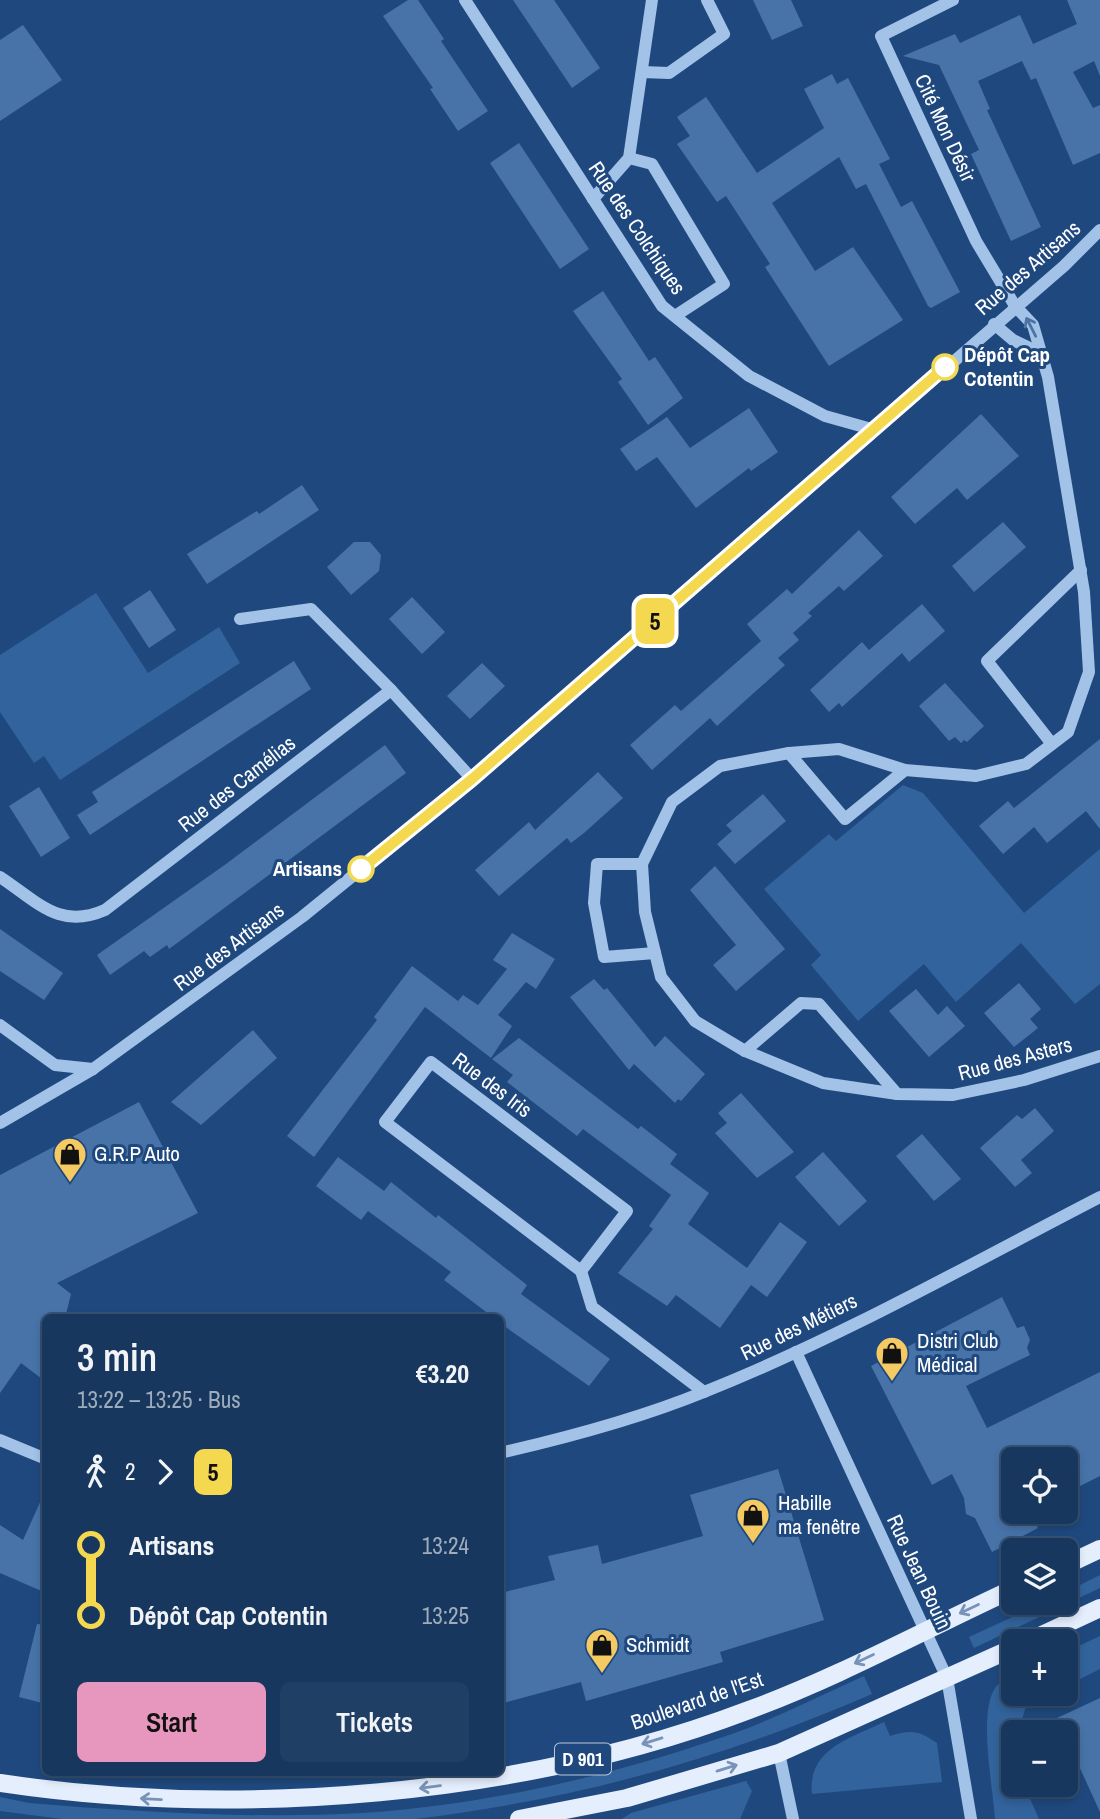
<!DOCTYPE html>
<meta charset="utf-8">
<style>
body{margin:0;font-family:"Archivo Narrow",sans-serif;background:#203f64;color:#f1f3f6;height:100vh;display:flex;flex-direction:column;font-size:26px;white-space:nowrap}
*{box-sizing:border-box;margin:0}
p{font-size:23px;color:#9eacbc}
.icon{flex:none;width:38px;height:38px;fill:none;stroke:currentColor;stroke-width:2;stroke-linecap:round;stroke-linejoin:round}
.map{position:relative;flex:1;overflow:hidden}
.sheet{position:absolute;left:42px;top:1314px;width:462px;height:462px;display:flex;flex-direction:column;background:#17375e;border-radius:10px;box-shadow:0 4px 10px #0003,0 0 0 2px #365173}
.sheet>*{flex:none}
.badge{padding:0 14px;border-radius:10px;font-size:24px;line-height:46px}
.controls{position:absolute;left:1001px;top:1447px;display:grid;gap:14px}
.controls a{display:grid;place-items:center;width:77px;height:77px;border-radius:10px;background:#17375e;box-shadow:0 4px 10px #0003,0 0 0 2px #365173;font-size:35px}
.map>.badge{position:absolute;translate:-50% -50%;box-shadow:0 0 0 4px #fff}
.legs{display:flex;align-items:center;gap:10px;height:77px;padding:0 35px;font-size:23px}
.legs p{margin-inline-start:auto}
.head{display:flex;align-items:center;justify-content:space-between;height:119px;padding:0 35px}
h1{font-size:38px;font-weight:600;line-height:52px}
.button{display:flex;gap:14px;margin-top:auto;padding:14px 35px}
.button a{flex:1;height:80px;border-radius:10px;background:#e797bd;color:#111;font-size:28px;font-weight:600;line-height:80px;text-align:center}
.button a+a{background:#203f64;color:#f1f3f6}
ul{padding:0 35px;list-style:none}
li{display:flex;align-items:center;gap:24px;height:70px;font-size:26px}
li i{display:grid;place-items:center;width:10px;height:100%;margin:0 9px;background:currentColor}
li i::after{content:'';width:18px;height:18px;margin:-9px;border:5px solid;border-radius:50%;background:#17375e}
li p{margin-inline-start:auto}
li:first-child i{background:linear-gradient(#0000 50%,currentColor 0)}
li:last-child i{background:linear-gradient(currentColor 50%,#0000 0)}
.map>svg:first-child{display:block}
.green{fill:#32639c}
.building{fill:#4873a8}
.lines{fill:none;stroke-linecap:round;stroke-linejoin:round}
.minor{stroke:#a3c2e7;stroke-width:12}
.major{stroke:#e5eefd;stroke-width:18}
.oneway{stroke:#4d73a3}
.oneway2{stroke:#7893b7}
.line-1-casing{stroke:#fff;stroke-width:16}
.line-1{stroke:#f4d950;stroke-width:10}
.stop-1-dot{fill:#fff;stroke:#f4d950;stroke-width:3.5}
.labels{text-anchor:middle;stroke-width:6;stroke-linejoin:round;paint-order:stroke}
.shield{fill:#1f497e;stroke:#bcc8d8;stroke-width:2}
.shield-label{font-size:19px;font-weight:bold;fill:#fff}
.street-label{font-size:21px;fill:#fff;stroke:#1f497e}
.stop-label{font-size:21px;font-weight:bold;fill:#fff;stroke:#1f497e;text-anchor:start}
.poi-label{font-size:21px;fill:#fff;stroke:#1f497e;text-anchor:start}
</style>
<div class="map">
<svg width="1100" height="1819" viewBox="0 0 1100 1819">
<rect width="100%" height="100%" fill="#1f497e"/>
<g class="green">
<polygon points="96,593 148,673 219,627 240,663 60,780 44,756 34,763 0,712 0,655"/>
<polygon points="903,785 923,793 1024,913 1100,849 1100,984 1075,1004 1021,943 956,1002 924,964 858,1021 811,965 821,955 764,889 829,834 836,841"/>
<polygon points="1100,1575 1100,1588 974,1648 969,1637 1043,1603 1066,1603 1066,1592"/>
<polygon points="1100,1636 1100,1669 1066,1686 1066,1652"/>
<path d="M864,1676l8,18c-150,65 -294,105 -457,125h-353l-62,-8v-14l29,6c110,9 221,16 333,10 122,-8 245,-36 361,-76 48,-16 94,-40 141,-61z"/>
<path d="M1013,1676v18h35l-23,15 -4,15 3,8h-11v13l-6,4 6,14v22h11l15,34h-44c-2,-32 -17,-105 0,-131 5,-7 11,-9 18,-12z"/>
<path d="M884,1722l6,14c21,-7 30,-5 47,7l5,39 -130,12c-5,-45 39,-56 72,-72z"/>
<polygon points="746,1781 752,1791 740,1819 622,1819 631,1813"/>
</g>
<g class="building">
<polygon points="408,0 418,0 444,39 441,41 488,111 458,131 430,89 433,88 383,16"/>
<polygon points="513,0 554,0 600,68 572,88"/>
<polygon points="753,0 791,0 803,26 772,40"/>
<polygon points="1067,0 1100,0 1100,76 1094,61 1073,72 1093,108 1100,105 1100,153 1073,165 1036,78 1031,80 1022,61 978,81 990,109 987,110 1041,227 1011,241 971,154 979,150 939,65 903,56 955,34 960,43 1020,15 1033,44 1077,24"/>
<polygon points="23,25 62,80 0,121 0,40"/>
<polygon points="832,74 837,84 848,78 890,159 879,164 901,207 912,201 960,292 931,308 928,306 866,184 856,189 839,157 772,203 815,271 853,247 903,320 829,366 765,267 770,264 726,196 717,202 677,144 690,136 677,117 706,97 757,173 824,128 804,89"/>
<polygon points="519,143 589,249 560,269 490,163"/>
<polygon points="603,291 649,361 655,357 683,398 648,425 618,382 622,379 573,311"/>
<polygon points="749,408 778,452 751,471 749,468 696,508 657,457 636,471 620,449 667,417 690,448"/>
<polygon points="981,414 1019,456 967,500 957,488 915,524 891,497"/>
<polygon points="302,485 319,510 207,584 187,554 257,511 259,514"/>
<polygon points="1003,522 1026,547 974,592 952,566"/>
<polygon points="859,530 883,556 844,591 839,586 808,613 812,616 793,633 799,640 778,658 785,665 717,726 710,718 652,770 630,745 675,705 681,711 761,641 747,624 787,589 792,594"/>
<polygon points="354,542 370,542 381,555 379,571 351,595 327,567"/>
<polygon points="150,590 176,630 149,648 123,608"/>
<polygon points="412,597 445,632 422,654 389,619"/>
<polygon points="922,604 945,631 909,662 902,653 842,707 839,703 829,712 810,690 862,642 869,650"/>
<polygon points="294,661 311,689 90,835 77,815 98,802 92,792"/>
<polygon points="482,663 505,686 470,719 447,696"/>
<polygon points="945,683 984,726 967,742 964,740 961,743 955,737 949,741 919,706"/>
<polygon points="1100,739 1100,829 1086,811 1047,843 1034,827 1003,854 979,826 1008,801 1014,808"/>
<polygon points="385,745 406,773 169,949 167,945 150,957 144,951 110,975 97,955 226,864"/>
<polygon points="598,772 623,798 584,833 571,843 567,838 499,896 475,870 529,822 535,830"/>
<polygon points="39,787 70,838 41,857 9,806"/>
<polygon points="763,794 786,821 735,864 717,844 732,831 726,825"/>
<polygon points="715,866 785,949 736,991 713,965 736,945 690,890"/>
<polygon points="0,929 63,973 44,1000 0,971"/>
<polygon points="512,933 555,959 536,989 526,982 498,1015 512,1026 491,1058 425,1007 314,1157 287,1136 377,1020 374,1017 412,966 458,1001 463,995 478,1005 507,969 493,960"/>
<polygon points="594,979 604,990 607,988 655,1047 665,1036 705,1074 681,1101 678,1099 675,1103 634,1064 629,1070 570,997"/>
<polygon points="1019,983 1041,1009 1030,1019 1038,1028 1014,1047 984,1013"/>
<polygon points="916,989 938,1015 947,1006 965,1026 929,1057 889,1011"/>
<polygon points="253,1030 277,1058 201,1125 171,1102"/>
<polygon points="519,1038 638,1129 641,1126 677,1154 670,1164 709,1193 688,1224 747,1268 780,1222 807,1242 767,1297 751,1285 720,1328 676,1295 667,1306 618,1273 653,1229 649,1226 671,1195 583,1129 577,1136 507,1082 513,1075 492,1059"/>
<polygon points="741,1093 794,1152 757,1178 715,1133 727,1123 718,1113"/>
<polygon points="139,1102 198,1213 57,1283 71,1294 65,1318 46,1318 46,1382 21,1363 0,1393 0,1175"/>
<polygon points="1035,1108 1054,1131 1021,1160 1032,1173 1015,1187 980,1148 1017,1115 1022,1119"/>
<polygon points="922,1134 961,1179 934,1201 896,1156"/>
<polygon points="823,1152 867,1201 839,1226 795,1177"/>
<polygon points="338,1157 384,1191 391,1182 436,1218 438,1215 527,1285 521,1294 610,1359 589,1386 500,1323 500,1318 494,1318 444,1280 451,1272 368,1211 361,1220 316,1186"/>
<polygon points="1002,1297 1017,1328 1024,1326 1030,1340 1027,1348 1030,1355 966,1386 987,1428 1100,1372 1100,1476 1066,1493 1066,1460 1013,1460 1013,1512 1030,1512 1038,1528 992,1552 975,1518 966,1514 964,1498 952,1474 932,1485 871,1366"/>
<polygon points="778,1469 824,1620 720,1652 723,1662 586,1701 581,1682 500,1704 500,1593 555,1580 548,1556 598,1545 602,1564 703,1536 690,1495"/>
<polygon points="46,1489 46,1593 0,1573 0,1525 23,1540"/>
<polygon points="37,1624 46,1625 46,1704 19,1697"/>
<polygon points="1100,1698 1100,1812 1057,1718"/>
</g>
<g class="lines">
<g class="minor">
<polyline points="465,0 662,306 749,376 825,416 875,430"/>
<polyline points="953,0 881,36 976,241 1015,306 1033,325 1048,377 1084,592 1089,672 1068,732 1026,764 976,776 905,770 839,749 789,753 720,766 672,802 642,864 645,912 661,977 695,1021 745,1051 823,1083 897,1094 953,1095 1024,1080 1100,1056"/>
<polyline points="642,72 669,73 724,34 707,0"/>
<polyline points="629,158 652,164 724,284 675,316"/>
<polyline points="593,199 629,158 652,0"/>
<polyline points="994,324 1013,340 1040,353"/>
<polyline points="240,619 311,609 391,690"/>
<polyline points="1052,744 987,661 1081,570"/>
<polyline points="789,753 845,819 905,770"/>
<polyline points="642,864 597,864 594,903 604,957 655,953"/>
<path d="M0,877c38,25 59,53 105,33l286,-220 81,89"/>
<polyline points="0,1025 55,1065 93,1069"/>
<polyline points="745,1051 801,1003 819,1004 897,1094"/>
<polygon points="431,1062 627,1211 581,1271 385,1122"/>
<polyline points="0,1123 93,1069 302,917 472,779 1064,266 1100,230"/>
<polyline points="581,1271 592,1307 704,1392"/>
<polyline points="796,1352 947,1678 971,1819"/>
<polyline points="0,1440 46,1459"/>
<path d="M500,1453c70,-16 138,-34 204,-61 136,-54 266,-128 396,-195"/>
<polyline points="779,1753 793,1819"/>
</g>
<g class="major">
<polyline points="1066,1565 1100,1549"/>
<polyline points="1027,1642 1100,1608"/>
<path d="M0,1783c239,36 523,13 749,-73 90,-33 177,-81 264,-121"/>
<polyline points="519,1819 627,1798 779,1753 1013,1648"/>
</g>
</g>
<defs><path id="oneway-shaft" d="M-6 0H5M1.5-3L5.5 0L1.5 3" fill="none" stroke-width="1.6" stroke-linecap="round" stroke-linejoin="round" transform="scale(1.75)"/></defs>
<use class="oneway" href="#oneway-shaft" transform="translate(1031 327) rotate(-117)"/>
<g class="oneway2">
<use href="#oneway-shaft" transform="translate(969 1609) rotate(155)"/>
<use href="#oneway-shaft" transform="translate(864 1659) rotate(155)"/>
<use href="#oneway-shaft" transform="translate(652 1741) rotate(163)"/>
<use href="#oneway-shaft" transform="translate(727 1768) rotate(-17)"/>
<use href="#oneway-shaft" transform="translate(430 1787) rotate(173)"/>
<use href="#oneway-shaft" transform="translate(151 1799) rotate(-177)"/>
</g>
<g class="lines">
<defs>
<polyline id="line-1" points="361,869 472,779 945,367"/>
</defs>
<use href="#line-1" class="line-1-casing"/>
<use href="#line-1" class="line-1"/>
</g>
<defs>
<symbol id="shop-pin" viewBox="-11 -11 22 30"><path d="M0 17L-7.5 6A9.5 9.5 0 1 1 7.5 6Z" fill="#f6ca63" stroke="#1f497e"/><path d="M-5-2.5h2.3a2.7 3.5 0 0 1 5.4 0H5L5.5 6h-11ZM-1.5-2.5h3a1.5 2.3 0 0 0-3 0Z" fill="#111"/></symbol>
</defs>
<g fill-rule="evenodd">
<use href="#shop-pin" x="51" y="1135" width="38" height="52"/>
<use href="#shop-pin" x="873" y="1334" width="38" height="52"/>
<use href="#shop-pin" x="734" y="1496" width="38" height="52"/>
<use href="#shop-pin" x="583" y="1626" width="38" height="52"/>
</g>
<g class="stop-1-dot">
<circle cx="945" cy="367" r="12"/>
<circle cx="361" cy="869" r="12"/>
</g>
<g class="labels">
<rect class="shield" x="555" y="1743.5" width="56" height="31" rx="5"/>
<g class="shield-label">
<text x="583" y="1766">D 901</text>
</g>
<g class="street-label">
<text transform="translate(945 128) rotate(65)" y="7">Cité Mon Désir</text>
<text transform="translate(637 228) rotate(56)" y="7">Rue des Colchiques</text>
<text transform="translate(1028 268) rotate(-41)" y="7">Rue des Artisans</text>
<text transform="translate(237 784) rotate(-38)" y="7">Rue des Camélias</text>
<text transform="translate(229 947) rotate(-37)" y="7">Rue des Artisans</text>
<text transform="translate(1015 1059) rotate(-15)" y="7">Rue des Asters</text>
<text transform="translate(492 1085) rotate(37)" y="7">Rue des Iris</text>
<text transform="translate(799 1327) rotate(-26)" y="7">Rue des Métiers</text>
<text transform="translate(919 1572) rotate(65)" y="7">Rue Jean Bouin</text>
<text transform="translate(697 1701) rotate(-19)" y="7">Boulevard de l'Est</text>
</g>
<g class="stop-label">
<text x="964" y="362">Dépôt Cap<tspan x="964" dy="24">Cotentin</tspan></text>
<text x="342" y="876" text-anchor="end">Artisans</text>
</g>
<g class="poi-label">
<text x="94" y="1161">G.R.P Auto</text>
<text x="917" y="1348">Distri Club<tspan x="917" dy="24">Médical</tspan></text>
<text x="778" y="1510">Habille<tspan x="778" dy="24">ma fenêtre</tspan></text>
<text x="626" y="1652">Schmidt</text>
</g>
</g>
</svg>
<div class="controls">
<a><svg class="icon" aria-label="locate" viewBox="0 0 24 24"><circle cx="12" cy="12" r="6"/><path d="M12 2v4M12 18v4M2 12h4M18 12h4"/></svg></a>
<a><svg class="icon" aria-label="layers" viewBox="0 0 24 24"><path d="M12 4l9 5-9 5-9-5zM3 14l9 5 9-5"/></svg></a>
<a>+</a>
<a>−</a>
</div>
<b class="badge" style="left:655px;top:621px;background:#f4d950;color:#111">5</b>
<section class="sheet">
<div class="head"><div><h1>3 min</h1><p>13:22 – 13:25 · Bus</p></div><b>€3.20</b></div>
<div class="legs"><svg class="icon" aria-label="walk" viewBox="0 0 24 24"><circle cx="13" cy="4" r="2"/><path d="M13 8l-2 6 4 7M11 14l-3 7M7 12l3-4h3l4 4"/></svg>2<svg class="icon" aria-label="forward" viewBox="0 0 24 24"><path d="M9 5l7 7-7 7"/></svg><b class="badge" style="background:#f4d950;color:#111">5</b></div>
<ul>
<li><i style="color:#f4d950"></i><b>Artisans</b><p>13:24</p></li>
<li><i style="color:#f4d950"></i><b>Dépôt Cap Cotentin</b><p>13:25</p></li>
</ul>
<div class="button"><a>Start</a><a>Tickets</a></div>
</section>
</div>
